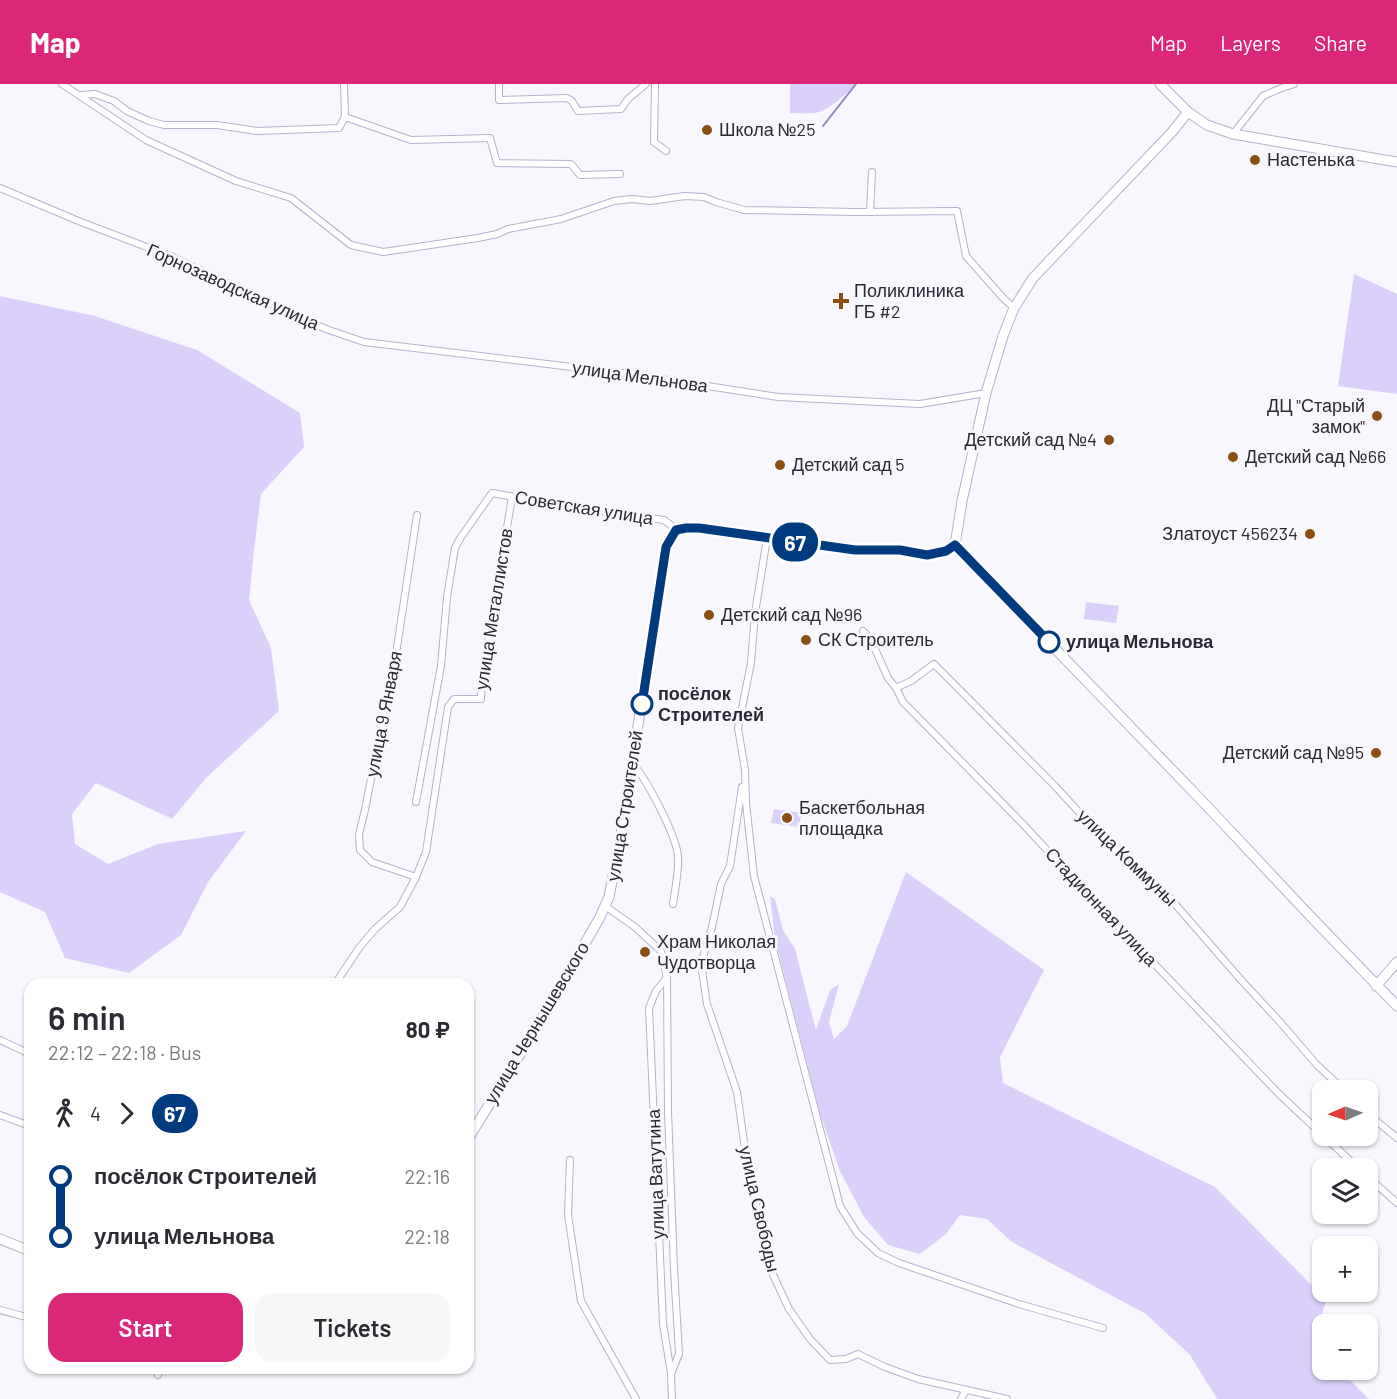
<!DOCTYPE html>
<meta charset="utf-8">
<style>
body{margin:0;font-family:Barlow,sans-serif;background:#f7f7f7;color:#2b2b33;height:100vh;display:flex;flex-direction:column;font-size:22px;white-space:nowrap}
*{box-sizing:border-box;margin:0}
p{font-size:20px;color:#7c7c81}
.icon{flex:none;width:33px;height:33px;fill:none;stroke:currentColor;stroke-width:2;stroke-linecap:round;stroke-linejoin:round}
.map{position:relative;flex:1;overflow:hidden}
.drawer{position:absolute;left:24px;top:894px;width:450px;height:396px;display:flex;flex-direction:column;background:#fff;border-radius:18px;box-shadow:0 2px 4px #0004}
.drawer>*{flex:none}
.badge{padding:0 12px;border-radius:20px;font-size:21px;line-height:39px}
.needle{width:39px;rotate:268deg}
.tools{position:absolute;left:1312px;top:996px;display:grid;gap:12px}
.tools a{display:grid;place-items:center;width:66px;height:66px;border-radius:12px;background:#fff;box-shadow:0 2px 4px #0004;font-size:30px}
.map>.badge{position:absolute;translate:-50% -50%;box-shadow:0 0 0 3px #fff}
.legs{display:flex;align-items:center;gap:9px;height:66px;padding:0 24px;font-size:20px}
.legs p{margin-inline-start:auto}
.summary{display:flex;align-items:center;justify-content:space-between;height:102px;padding:0 24px}
h1{font-size:33px;font-weight:600;line-height:45px}
.action{display:flex;gap:12px;margin-top:auto;padding:12px 24px}
.action a{flex:1;height:69px;border-radius:18px;background:#db2777;color:#fff;font-size:24px;font-weight:600;line-height:69px;text-align:center}
.action a+a{background:#f7f7f7;color:#2b2b33}
ul{padding:0 24px;list-style:none}
li{display:flex;align-items:center;gap:21px;height:60px;font-size:22px}
li i{display:grid;place-items:center;width:9px;height:100%;margin:0 8px;background:currentColor}
li i::after{content:'';width:15px;height:15px;margin:-8px;border:4px solid;border-radius:50%;background:#fff}
li p{margin-inline-start:auto}
li:first-child i{background:linear-gradient(#0000 50%,currentColor 0)}
li:last-child i{background:linear-gradient(currentColor 50%,#0000 0)}
header{display:flex;align-items:center;gap:36px;box-sizing:border-box;height:84px;padding:0 30px;background:#db2777;color:#fff}
header strong{font-size:28px}
nav{display:flex;gap:33px;margin-inline-start:auto;font-size:21px}
.map>svg:first-child{display:block}
.green{fill:#dad0f9}
.lines{fill:none;stroke-linecap:round;stroke-linejoin:round}
.stream{stroke:#9385bb;stroke-width:2}
.street-casing{stroke:#b7b1cc;stroke-width:8}
.secondary-casing{stroke:#b7b1cc;stroke-width:11}
.street{stroke:#fff;stroke-width:6}
.secondary{stroke:#fff;stroke-width:9}
.line-1-casing{stroke:#fff;stroke-width:14}
.line-1{stroke:#003b80;stroke-width:9}
.poi-dot{fill:#8d4e14;stroke:#f8f7fd;stroke-width:2}
.stop-1-dot{fill:#fff;stroke:#003b80;stroke-width:3}
.labels{text-anchor:middle;stroke-width:6;stroke-linejoin:round;paint-order:stroke}
.poi-label{font-size:18px;fill:#2b2933;stroke:#f8f7fd;text-anchor:start}
.street-label{font-size:18px;fill:#2b2933;stroke:#f8f7fd}
.stop-label{font-size:18px;font-weight:bold;fill:#2b2933;stroke:#f8f7fd;text-anchor:start}
</style>
<header>
<strong>Map</strong>
<nav><a>Map</a><a>Layers</a><a>Share</a></nav>
</header>
<div class="map">
<svg width="1397" height="1315" viewBox="0 0 1397 1315">
<rect width="100%" height="100%" fill="#f8f7fd"/>
<g class="green">
<path d="M790,0h65c-8,10 -27,27 -40,29 -8,1 -17,0 -25,0z"/>
<polygon points="1354,190 1397,210 1397,310 1338,302"/>
<polygon points="0,212 95,232 197,266 300,329 304,363 261,410 254,466 249,516 271,564 279,627 207,693 172,735 96,699 72,730 75,760 108,780 158,760 246,747 208,798 181,851 129,889 65,874 45,828 0,808"/>
<polygon points="1086,518 1119,522 1116,539 1084,535"/>
<polygon points="774,725 802,729 799,743 771,739"/>
<polygon points="906,788 1044,886 1000,973 1003,999 1215,1103 1326,1216 1314,1258 1323,1268 1323,1286 1340,1286 1369,1315 1217,1315 1190,1271 1146,1230 1012,1158 987,1135 960,1131 946,1150 920,1170 888,1161 864,1133 840,1087 820,1030 775,855 770,812 775,815 783,846 795,865 816,946 830,906 839,900 829,938 834,955 847,942"/>
</g>
<g class="lines">
<polyline class="stream" points="823,42 856,0"/>
<defs>
<g id="street">
<polyline points="62,0 146,56 236,97 291,114 351,161 383,168 478,154 497,150 508,145 561,135 614,117 632,115 650,117 685,112 704,113 716,118 744,126 856,128 957,127 966,172 1004,215 1014,224"/>
<polyline points="499,0 499,16 567,14 572,17 578,27 621,25 628,15 646,0"/>
<polyline points="655,0 654,58 666,67"/>
<polyline points="81,11 95,10 114,17 127,27 149,37 164,41 217,41 257,47 339,44 345,33 344,0"/>
<polyline points="345,33 411,56 490,54 497,79 571,80 580,91 620,90"/>
<polyline points="1233,50 1263,12 1279,5 1294,0"/>
<polyline points="0,104 81,138 173,173 296,232 326,245 364,258 580,284 605,289 624,289 778,313 920,320 986,309"/>
<polyline points="870,128 872,88"/>
<polyline points="767,454 755,529 751,579 738,644 745,686 746,719 754,792 840,1122 857,1149 878,1169 899,1179 1019,1220 1103,1244"/>
<polyline points="863,547 870,554 888,594 896,604 903,618 1022,739 1095,818 1279,1010 1358,1084"/>
<polyline points="896,604 911,597 934,580 1054,701 1103,754 1168,812 1242,897 1280,938 1317,981 1344,1006"/>
<path d="M634,681c13,16 43,71 44,92 1,15 -3,32 -5,47"/>
<polyline points="742,703 730,782 721,800 712,843 701,880 707,920 737,1008 745,1065 768,1180 789,1225 810,1255 830,1276 846,1275 858,1270 885,1283 918,1295 1007,1315"/>
<polyline points="416,718 441,582 447,513 455,464 461,453 492,409 579,424 664,436 677,446"/>
<polyline points="416,793 372,778 360,766 359,750 365,726 388,606 394,583 417,431"/>
<polyline points="605,822 635,843 661,867 667,894 668,1027 674,1185 679,1270 671,1290 672,1315"/>
<polyline points="666,895 656,907 649,924 663,1240 671,1289"/>
<polyline points="335,900 359,864 375,845 400,823 416,793 426,768 448,623 454,615 481,615 482,595 512,413"/>
<polyline points="0,956 30,970"/>
<polyline points="1368,1030 1397,1054"/>
<polyline points="0,1031 30,1042"/>
<polyline points="570,1076 568,1131 581,1217 636,1315"/>
<polyline points="1368,1093 1397,1119"/>
<polyline points="0,1226 30,1234"/>
<polyline points="155,1284 158,1291"/>
<polyline points="961,1315 966,1306"/>
</g>
<g id="secondary">
<polyline points="1160,0 1188,28 1207,41 1233,50 1397,78"/>
<polyline points="955,461 1205,720 1313,835 1397,922"/>
<polyline points="955,461 962,417 986,309 1003,252 1014,224 1033,194 1172,48 1188,28"/>
<polyline points="1376,902 1397,878"/>
<polyline points="468,1055 527,959 599,835 609,813 634,681 638,641 666,463 677,446 686,444 699,444 855,466 900,467 927,471 946,467 955,461"/>
<polyline points="0,1155 30,1167"/>
</g>
</defs>
<use href="#street" class="street-casing"/>
<use href="#secondary" class="secondary-casing"/>
<use href="#street" class="street"/>
<use href="#secondary" class="secondary"/>
</g>
<g class="lines">
<defs>
<polyline id="line-1" points="642,620 666,463 676,446 686,444 699,444 855,466 900,466 927,471 946,467 955,461 1049,558"/>
</defs>
<use href="#line-1" class="line-1-casing"/>
<use href="#line-1" class="line-1"/>
</g>
<g class="poi-dot">
<circle cx="707" cy="46" r="6"/>
<circle cx="1255" cy="76" r="6"/>
<path d="M838 208h6v6h6v6h-6v6h-6v-6h-6v-6h6z"/>
<circle cx="1377" cy="332" r="6"/>
<circle cx="1109" cy="356" r="6"/>
<circle cx="1233" cy="373" r="6"/>
<circle cx="780" cy="381" r="6"/>
<circle cx="1310" cy="450" r="6"/>
<circle cx="709" cy="531" r="6"/>
<circle cx="806" cy="556" r="6"/>
<circle cx="1376" cy="669" r="6"/>
<circle cx="787" cy="734" r="6"/>
<circle cx="645" cy="868" r="6"/>
</g>
<g class="stop-1-dot">
<circle cx="1049" cy="558" r="10"/>
<circle cx="642" cy="620" r="10"/>
</g>
<g class="labels">
<g class="poi-label">
<text x="719" y="52">Школа №25</text>
<text x="1267" y="82">Настенька</text>
<text x="854" y="213">Поликлиника<tspan x="854" dy="21">ГБ #2</tspan></text>
<text x="1365" y="328" text-anchor="end">ДЦ "Старый<tspan x="1365" dy="21">замок"</tspan></text>
<text x="1097" y="362" text-anchor="end">Детский сад №4</text>
<text x="1245" y="379">Детский сад №66</text>
<text x="792" y="387">Детский сад 5</text>
<text x="1298" y="456" text-anchor="end">Златоуст 456234</text>
<text x="721" y="537">Детский сад №96</text>
<text x="818" y="562">СК Строитель</text>
<text x="1364" y="675" text-anchor="end">Детский сад №95</text>
<text x="799" y="730">Баскетбольная<tspan x="799" dy="21">площадка</tspan></text>
<text x="657" y="864">Храм Николая<tspan x="657" dy="21">Чудотворца</tspan></text>
</g>
<g class="street-label">
<text transform="translate(233 203) rotate(24)" y="6">Горнозаводская улица</text>
<text transform="translate(640 293) rotate(8)" y="6">улица Мельнова</text>
<text transform="translate(584 424) rotate(9)" y="6">Советская улица</text>
<text transform="translate(494 525) rotate(-81)" y="6">улица Металлистов</text>
<text transform="translate(384 630) rotate(-79)" y="6">улица 9 Января</text>
<text transform="translate(625 722) rotate(-81)" y="6">улица Строителей</text>
<text transform="translate(1127 774) rotate(44)" y="6">улица Коммуны</text>
<text transform="translate(1101 823) rotate(47)" y="6">Стадионная улица</text>
<text transform="translate(537 939) rotate(-59)" y="6">улица Чернышевского</text>
<text transform="translate(656 1090) rotate(-92)" y="6">улица Ватутина</text>
<text transform="translate(759 1125) rotate(77)" y="6">улица Свободы</text>
</g>
<g class="stop-label">
<text x="1066" y="564">улица Мельнова</text>
<text x="658" y="616">посёлок<tspan x="658" dy="21">Строителей</tspan></text>
</g>
</g>
</svg>
<div class="tools">
<a><svg class="needle" viewBox="-14 -14 28 28"><path d="M0-13l5 13h-10z" fill="#e53935"/><path d="M0 13l5-13h-10z" fill="#7c7c81"/></svg></a>
<a><svg class="icon" aria-label="layers" viewBox="0 0 24 24"><path d="M12 4l9 5-9 5-9-5zM3 14l9 5 9-5"/></svg></a>
<a>+</a>
<a>−</a>
</div>
<b class="badge" style="left:795px;top:458px;background:#003b80;color:#fff">67</b>
<section class="drawer">
<div class="summary"><div><h1>6 min</h1><p>22:12 – 22:18 · Bus</p></div><b>80 ₽</b></div>
<div class="legs"><svg class="icon" aria-label="walk" viewBox="0 0 24 24"><circle cx="13" cy="4" r="2"/><path d="M13 8l-2 6 4 7M11 14l-3 7M7 12l3-4h3l4 4"/></svg>4<svg class="icon" aria-label="forward" viewBox="0 0 24 24"><path d="M9 5l7 7-7 7"/></svg><b class="badge" style="background:#003b80;color:#fff">67</b></div>
<ul>
<li><i style="color:#003b80"></i><b>посёлок Строителей</b><p>22:16</p></li>
<li><i style="color:#003b80"></i><b>улица Мельнова</b><p>22:18</p></li>
</ul>
<div class="action"><a>Start</a><a>Tickets</a></div>
</section>
</div>
